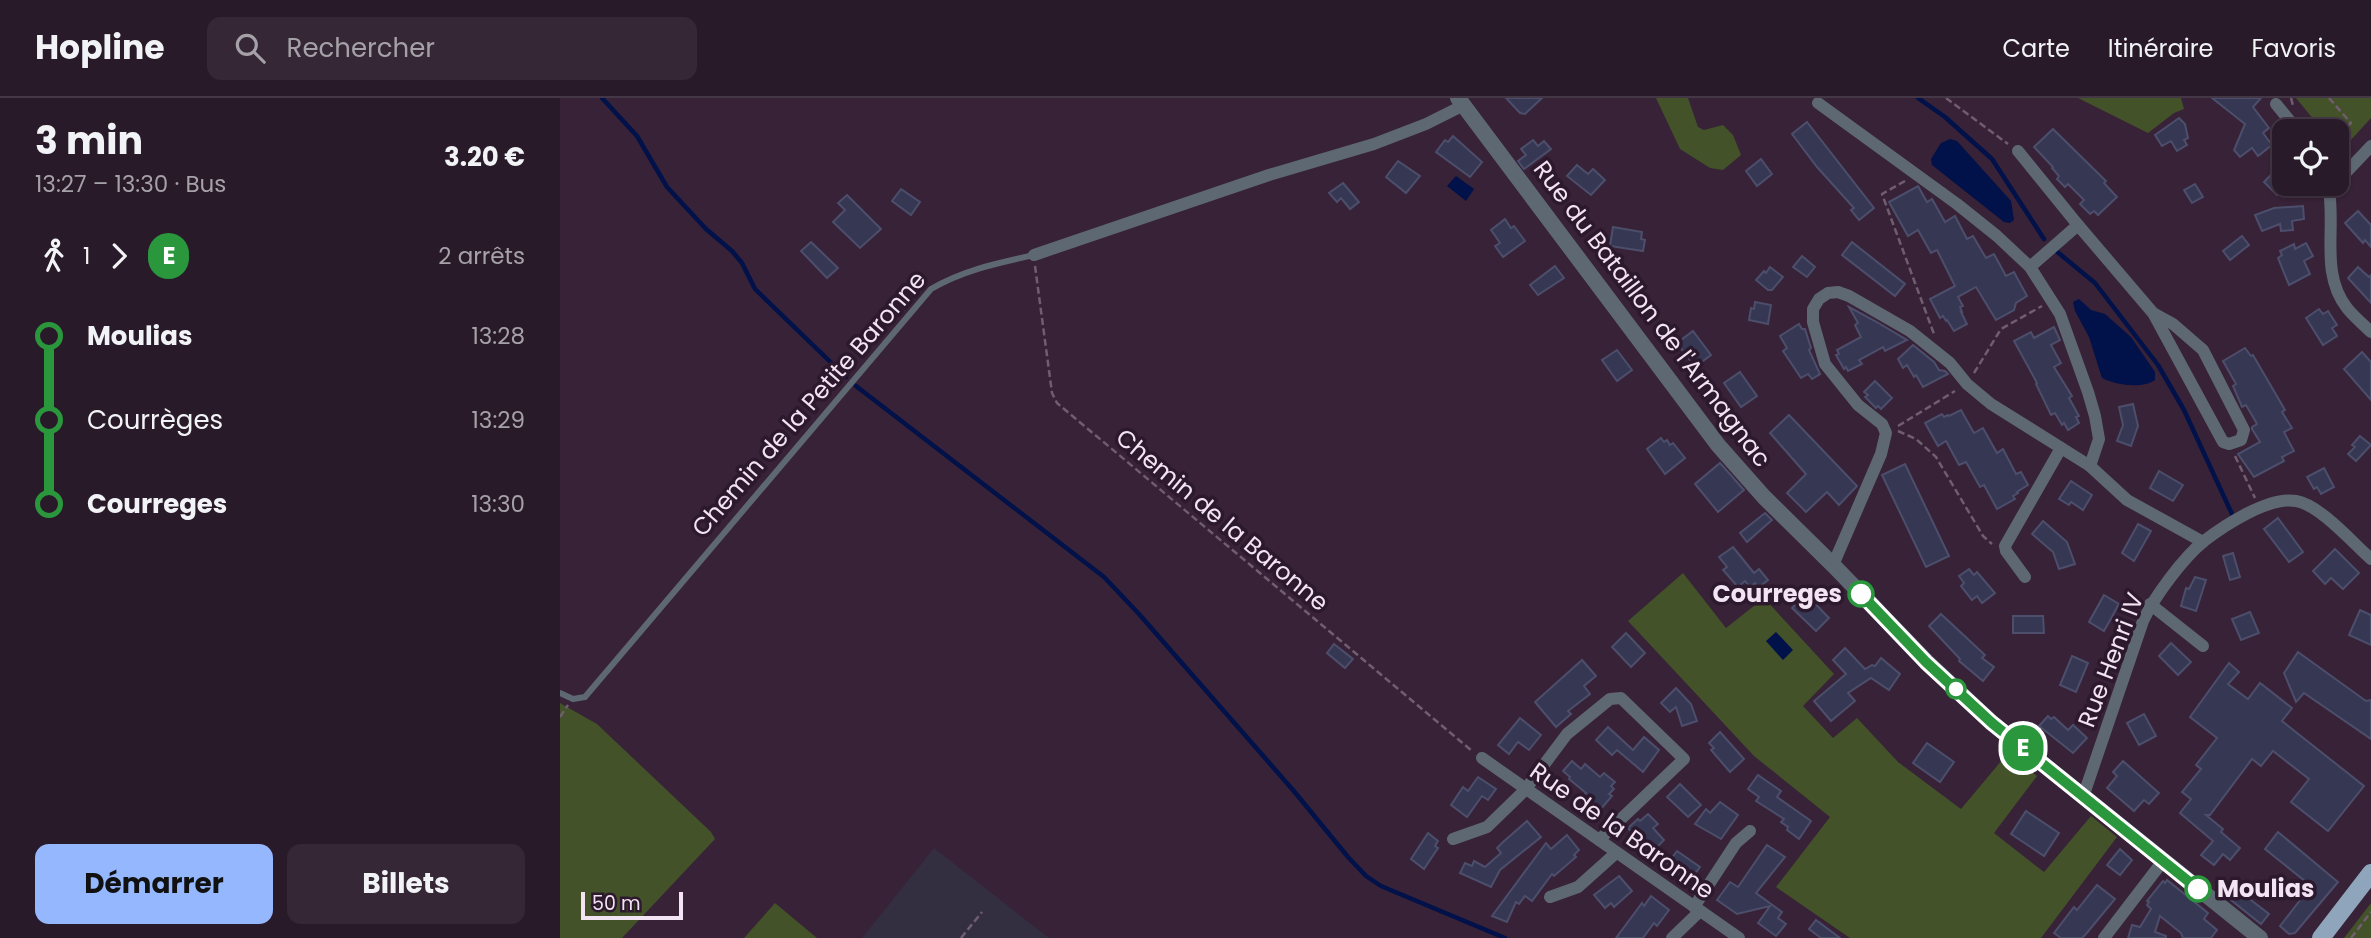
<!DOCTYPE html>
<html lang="fr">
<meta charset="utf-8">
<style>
body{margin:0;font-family:Poppins,sans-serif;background:#352735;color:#f1f3f6;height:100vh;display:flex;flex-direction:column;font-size:26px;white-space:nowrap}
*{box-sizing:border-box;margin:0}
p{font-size:23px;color:#a5a1a8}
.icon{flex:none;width:38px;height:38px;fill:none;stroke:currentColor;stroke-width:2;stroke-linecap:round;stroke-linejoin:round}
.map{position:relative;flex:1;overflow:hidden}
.side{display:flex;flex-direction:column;background:#291a29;width:560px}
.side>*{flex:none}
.badge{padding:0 14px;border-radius:23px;font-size:24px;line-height:46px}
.buttons{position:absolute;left:1712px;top:21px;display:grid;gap:14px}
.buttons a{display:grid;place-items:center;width:77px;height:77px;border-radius:14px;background:#291a29;box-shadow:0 2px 5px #0004,0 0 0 2px #453846;font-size:35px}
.scale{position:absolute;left:21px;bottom:18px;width:102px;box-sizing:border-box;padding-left:7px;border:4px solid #f2e4f2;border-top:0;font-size:19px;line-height:24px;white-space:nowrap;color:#f2e4f2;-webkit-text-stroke:5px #2d192d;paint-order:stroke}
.map>.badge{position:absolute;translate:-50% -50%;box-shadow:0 0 0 4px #fff}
.legs{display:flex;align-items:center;gap:10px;height:77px;padding:0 35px;font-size:23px}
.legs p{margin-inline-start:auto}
.headline{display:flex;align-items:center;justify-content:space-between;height:119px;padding:0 35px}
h1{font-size:38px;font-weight:700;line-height:52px}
.action{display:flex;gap:14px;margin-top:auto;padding:14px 35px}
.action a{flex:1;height:80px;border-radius:14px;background:#94b7fd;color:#111;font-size:28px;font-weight:700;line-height:80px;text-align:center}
.action a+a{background:#352735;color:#f1f3f6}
ul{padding:0 35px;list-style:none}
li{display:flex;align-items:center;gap:24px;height:84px;font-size:26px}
li i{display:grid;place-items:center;width:10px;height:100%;margin:0 9px;background:currentColor}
li i::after{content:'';width:18px;height:18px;margin:-9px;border:5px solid;border-radius:50%;background:#291a29}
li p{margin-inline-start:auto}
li:first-child i{background:linear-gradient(#0000 50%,currentColor 0)}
li:last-child i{background:linear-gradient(currentColor 50%,#0000 0)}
header{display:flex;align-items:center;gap:42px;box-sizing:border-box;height:98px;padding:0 35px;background:#291a29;border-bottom:2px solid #453846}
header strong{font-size:33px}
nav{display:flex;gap:38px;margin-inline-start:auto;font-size:24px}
.search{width:490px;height:63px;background:#352735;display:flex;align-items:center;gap:18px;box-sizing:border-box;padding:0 24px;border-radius:14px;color:#a5a1a8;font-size:26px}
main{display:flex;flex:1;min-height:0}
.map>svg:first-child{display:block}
.medical{fill:#332f40}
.green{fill:#435229}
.water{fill:#011149}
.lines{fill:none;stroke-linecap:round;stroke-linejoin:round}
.stream{stroke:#011149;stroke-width:4.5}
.building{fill:#363853;stroke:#4c4e6b;stroke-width:2}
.path{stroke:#705d70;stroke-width:2.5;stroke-dasharray:7 3.5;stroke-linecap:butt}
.service{stroke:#5e6873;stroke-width:6}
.minor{stroke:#5e6873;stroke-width:12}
.tertiary{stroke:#5e6873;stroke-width:16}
.primary{stroke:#8fa5bb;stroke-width:18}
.line-1-casing{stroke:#fff;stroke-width:16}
.line-1{stroke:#2a973d;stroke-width:10}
.stop-1-dot{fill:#fff;stroke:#2a973d;stroke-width:3.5}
.labels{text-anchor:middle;stroke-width:7;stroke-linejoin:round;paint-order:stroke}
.street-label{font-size:24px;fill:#f2e4f2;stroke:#2d192d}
.stop-label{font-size:24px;font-weight:bold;fill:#f2e4f2;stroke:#2d192d;text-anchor:end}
</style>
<header>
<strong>Hopline</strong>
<div class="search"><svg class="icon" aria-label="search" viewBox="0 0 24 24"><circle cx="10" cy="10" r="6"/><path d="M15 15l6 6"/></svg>Rechercher</div>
<nav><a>Carte</a><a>Itinéraire</a><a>Favoris</a></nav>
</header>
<main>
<section class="side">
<div class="headline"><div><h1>3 min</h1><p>13:27 – 13:30 · Bus</p></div><b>3.20 €</b></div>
<div class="legs"><svg class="icon" aria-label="walk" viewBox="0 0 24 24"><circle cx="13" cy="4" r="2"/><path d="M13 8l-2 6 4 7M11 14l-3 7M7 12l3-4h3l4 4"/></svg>1<svg class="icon" aria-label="forward" viewBox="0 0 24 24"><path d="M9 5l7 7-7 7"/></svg><b class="badge" style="background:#2a973d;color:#fff">E</b><p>2 arrêts</p></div>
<ul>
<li><i style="color:#2a973d"></i><b>Moulias</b><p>13:28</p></li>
<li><i style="color:#2a973d"></i><span>Courrèges</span><p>13:29</p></li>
<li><i style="color:#2a973d"></i><b>Courreges</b><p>13:30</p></li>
</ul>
<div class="action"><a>Démarrer</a><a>Billets</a></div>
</section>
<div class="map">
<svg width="1811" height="840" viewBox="0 0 1811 840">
<rect width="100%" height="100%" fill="#372237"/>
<polygon class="medical" points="374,750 489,840 302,840"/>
<g class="green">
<polygon points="1096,0 1128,0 1138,29 1144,32 1163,27 1173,37 1181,57 1163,72 1150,70 1120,51"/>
<polygon points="1518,0 1621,0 1624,11 1614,15 1588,35"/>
<polygon points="1736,0 1811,0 1811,20 1780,54 1776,50 1776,33 1763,33"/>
<polygon points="1123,475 1166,530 1204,500 1274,576 1243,608 1273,640 1297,620 1338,664 1401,711 1447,656 1477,678 1434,735 1484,774 1531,718 1557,739 1481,840 1290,840 1216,789 1270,719 1194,658 1068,523"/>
<polygon points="0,605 37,626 151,734 155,741 62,840 0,840"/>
<polygon points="215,805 257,840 184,840"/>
<polygon points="1811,805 1811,840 1784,840"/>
</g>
<g class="water">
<polygon points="1390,41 1397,43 1451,103 1454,122 1450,125 1444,124 1372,67 1371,61 1381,45"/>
<polygon points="896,78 914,91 906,103 887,88"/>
<path d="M1519,201l12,11 14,4 26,23 24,35v8c-12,9 -40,5 -53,-2l-13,-41 -14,-26 -2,-9z"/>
<polygon points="1216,534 1233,552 1223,562 1206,543"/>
</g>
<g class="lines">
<g class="stream">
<polyline points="42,0 77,38 107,89 146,131 172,153 182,165 195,191 286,279"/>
<polyline points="1358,0 1385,19 1432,61 1484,141"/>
<polyline points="1495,152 1535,185 1598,267 1624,312 1672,416"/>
<polyline points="296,288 544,479 579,516 733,692 788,759 806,778 821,788 945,840"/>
</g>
</g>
<g class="building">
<polygon points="946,0 982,0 965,16 960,15"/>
<polygon points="1652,0 1701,0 1693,9 1709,30 1703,35 1712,47 1698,58 1692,50 1680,59 1674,52 1685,26"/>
<polygon points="1619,20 1625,26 1628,40 1624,42 1627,47 1617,53 1611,43 1602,48 1595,37"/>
<polygon points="1247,24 1314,110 1299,122 1291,112 1294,110 1257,69 1232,36"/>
<polygon points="1493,31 1546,83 1544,85 1557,99 1538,117 1534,113 1530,116 1520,106 1524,102 1508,86 1505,89 1497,81 1499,78 1492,70 1493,69 1474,49"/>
<polygon points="893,38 922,64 910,79 876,54 885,42 888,44"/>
<polygon points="973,42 978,48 984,43 991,51 964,71 958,63 966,57 961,51"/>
<polygon points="1201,61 1212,76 1197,88 1186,73"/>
<polygon points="838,63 860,78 846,95 826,79"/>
<polygon points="1724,63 1724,90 1717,97 1704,84"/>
<polygon points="1017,67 1028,76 1033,71 1045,82 1031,97 1007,78"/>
<polygon points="783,85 799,104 790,111 781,100 777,104 769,95"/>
<polygon points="1635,86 1643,99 1632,105 1624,92"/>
<polygon points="1358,88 1367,104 1372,101 1385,124 1395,118 1407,141 1413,138 1426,160 1434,156 1446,178 1454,174 1467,198 1456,205 1454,212 1436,222 1416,189 1398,199 1403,208 1400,209 1402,214 1401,214 1407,226 1394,233 1387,222 1386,223 1383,218 1380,220 1370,201 1395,188 1377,152 1371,155 1358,132 1348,138 1329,104"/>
<polygon points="341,91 360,104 351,117 332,103"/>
<polygon points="287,97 321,131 300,150 273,124 285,112 278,105"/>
<polygon points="1743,108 1744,121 1732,123 1733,132 1721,133 1720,126 1702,133 1695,117 1714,110"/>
<polygon points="1798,113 1811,127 1811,149 1805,142 1803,145 1785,125"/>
<polygon points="945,121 951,130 954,128 965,143 943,159 935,148 940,145 931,132"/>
<polygon points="1053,129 1082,134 1081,141 1085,142 1083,153 1050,148"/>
<polygon points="1682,138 1689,147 1670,162 1663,153"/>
<polygon points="251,144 278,170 267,180 241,153"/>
<polygon points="1292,144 1345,186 1335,198 1282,157"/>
<polygon points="1746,145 1753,158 1744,163 1750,176 1729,187 1718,160 1722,157 1720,153 1734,146 1735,151"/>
<polygon points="1242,158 1255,169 1247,179 1233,169"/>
<polygon points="995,168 1004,180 978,197 970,187"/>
<polygon points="1210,169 1223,179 1212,192 1208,192 1196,182 1204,173 1206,175"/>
<polygon points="1798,169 1809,179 1811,177 1811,205 1788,180"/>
<polygon points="1195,204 1211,207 1208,226 1189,222 1191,210 1194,211"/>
<polygon points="1289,209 1315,223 1347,242 1325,253 1323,249 1299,262 1302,266 1288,273 1286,269 1284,271 1276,257 1279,256 1277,252 1301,239 1295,227 1298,225"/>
<polygon points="1759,211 1763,216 1768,213 1777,227 1772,230 1777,238 1763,247 1746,220"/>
<polygon points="1239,226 1242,231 1245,231 1251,250 1249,252 1260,276 1252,281 1248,276 1241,280 1223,253 1227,250 1220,238"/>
<polygon points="1494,229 1500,242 1491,247 1501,265 1494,269 1512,298 1509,300 1519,318 1516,319 1519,325 1508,332 1504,325 1502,327 1495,315 1491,317 1476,286 1477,285 1454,243 1471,234 1474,240"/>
<polygon points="1133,233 1151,257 1135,269 1117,245"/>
<polygon points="1353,247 1374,264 1379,272 1385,273 1388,276 1363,289 1356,277 1354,279 1347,267 1343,270 1338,261"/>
<polygon points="1685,250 1691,258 1693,257 1725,312 1722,314 1732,330 1724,334 1734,353 1722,359 1724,363 1694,379 1678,356 1700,344 1692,331 1692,329 1697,326 1686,307 1682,309 1673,288 1676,286 1663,263"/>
<polygon points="1057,252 1072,272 1057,283 1042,262"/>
<polygon points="1802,254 1811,264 1811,302 1784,271"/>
<polygon points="1180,274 1197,298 1181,309 1164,285"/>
<polygon points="1315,283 1332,300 1321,311 1318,308 1316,310 1305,299 1308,297 1304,294"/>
<polygon points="1573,306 1578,328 1571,348 1557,343 1563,327 1559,309"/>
<polygon points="1401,312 1414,335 1423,330 1437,355 1443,351 1456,376 1461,374 1468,387 1457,394 1458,395 1453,398 1455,401 1437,411 1424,387 1420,389 1406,364 1399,367 1386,343 1378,348 1365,325 1382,316 1384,319 1388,317 1389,318"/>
<polygon points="1229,317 1297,388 1279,407 1267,394 1246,414 1227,395 1246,376 1210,335"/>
<polygon points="1800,338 1811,347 1796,363 1788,356 1795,349 1792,347"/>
<polygon points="1101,340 1104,344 1107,342 1110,347 1113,345 1125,360 1105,376 1087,351"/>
<polygon points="1160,365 1184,392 1158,414 1135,386"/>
<polygon points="1345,366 1389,458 1366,469 1322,377"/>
<polygon points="1764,370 1774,389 1761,396 1757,389 1754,391 1747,379"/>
<polygon points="1599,373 1623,387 1613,403 1590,390"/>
<polygon points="1511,383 1532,397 1523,412 1511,404 1509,407 1499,401"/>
<polygon points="1205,415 1212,422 1187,444 1180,435"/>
<polygon points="1718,420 1743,454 1729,464 1704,431"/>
<polygon points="1483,423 1507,444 1515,466 1499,471 1493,454 1472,436"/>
<polygon points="1578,426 1591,433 1574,463 1562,455"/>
<polygon points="1173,449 1194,475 1199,471 1208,482 1198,490 1195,485 1190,489 1185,483 1178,489 1163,472 1167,469 1159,459"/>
<polygon points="1775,451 1799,475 1783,491 1771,480 1765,486 1753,473"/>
<polygon points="1673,455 1680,479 1670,482 1663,458"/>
<polygon points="1409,471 1414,477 1417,474 1435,495 1422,505 1417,498 1412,502 1401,488 1404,485 1399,478"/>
<polygon points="1635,479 1646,482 1636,513 1621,508 1626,490 1629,491"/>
<polygon points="1246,496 1269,520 1256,533 1232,510"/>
<polygon points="1544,497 1559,506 1544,533 1529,524"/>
<polygon points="1800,512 1811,517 1811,547 1789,537"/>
<polygon points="1690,514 1699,535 1681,542 1672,521"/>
<polygon points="1381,516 1425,557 1422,560 1434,569 1423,583 1399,563 1400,561 1369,528"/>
<polygon points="1453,518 1483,518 1484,535 1453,535"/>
<polygon points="1066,535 1085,555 1071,569 1052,549"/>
<polygon points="1611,545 1631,564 1618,577 1599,558"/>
<polygon points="774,546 793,561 785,570 767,555"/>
<polygon points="1285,550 1305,571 1312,567 1315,568 1321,560 1340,576 1329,592 1311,580 1288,595 1295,603 1271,623 1254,603 1286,576 1273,562"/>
<polygon points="1738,554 1806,603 1811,602 1811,641 1744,595 1736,604 1724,575"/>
<polygon points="1512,558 1528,565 1516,594 1500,587"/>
<polygon points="1022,562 1036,578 1024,588 1030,596 1008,613 1011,616 996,629 975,604"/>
<polygon points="1669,565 1679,574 1668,586 1688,601 1700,585 1732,610 1722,623 1804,688 1768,733 1731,704 1749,681 1713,653 1701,668 1692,661 1650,717 1646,717 1663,731 1661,734 1680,750 1670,762 1663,756 1654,767 1641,757 1653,743 1620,715 1631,701 1622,694 1641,671 1636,667 1657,640 1630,619"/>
<polygon points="1116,590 1131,606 1137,623 1122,628 1116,609 1110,614 1101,605"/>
<polygon points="1584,616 1596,638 1579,647 1567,625"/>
<polygon points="1488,618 1491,621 1494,619 1508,632 1513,627 1527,640 1513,655 1479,628"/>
<polygon points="960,620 981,637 969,652 958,644 949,656 938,647"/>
<polygon points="1048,629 1073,652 1084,639 1099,652 1083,674 1057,652 1052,657 1036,642"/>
<polygon points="1160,634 1184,661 1170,674 1151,652 1154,650 1149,645"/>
<polygon points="1367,645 1394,664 1380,684 1353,665"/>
<polygon points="1012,663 1021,671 1025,666 1040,679 1044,675 1055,684 1051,688 1054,691 1049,696 1052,698 1040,712 1024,698 1026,695 1009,681 1010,679 1003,673"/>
<polygon points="1563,663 1599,695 1589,706 1584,702 1574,713 1547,690 1557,678 1553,674"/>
<polygon points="1198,677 1221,693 1217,699 1251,723 1239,741 1227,732 1228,729 1221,724 1224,721 1196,703 1199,699 1188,691"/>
<polygon points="918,679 936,691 928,702 922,698 907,719 891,707 903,689 908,693"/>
<polygon points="1120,686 1141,707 1128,719 1107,699"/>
<polygon points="1160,704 1178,717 1161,741 1135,726 1146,711 1150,715"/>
<polygon points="1466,713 1499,735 1484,758 1451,736"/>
<polygon points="1088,716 1098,726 1093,730 1104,742 1094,752 1083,741 1080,744 1068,730 1078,721 1080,723"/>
<polygon points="967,723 981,739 940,772 931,789 900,775 905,765 912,768 914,763 925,769 941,755 937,750 943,744"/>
<polygon points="1718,734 1778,784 1735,835 1729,836 1720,828 1751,788 1705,751"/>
<polygon points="868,735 878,743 875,748 878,750 864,771 851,761"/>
<polygon points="1007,737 1019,752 1014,757 1016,759 994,778 992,776 972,803 965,798 959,806 956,804 947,824 932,818 986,745 991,751"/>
<polygon points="1207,747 1225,759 1196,795 1222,814 1218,820 1226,826 1216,838 1198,825 1210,808 1177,816 1157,802 1170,784 1178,789"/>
<polygon points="1560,751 1572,762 1560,777 1547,767"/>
<polygon points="1117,753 1140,769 1129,784 1109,770 1110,767 1108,765"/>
<polygon points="1059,778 1072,793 1054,809 1051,805 1045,810 1034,797"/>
<polygon points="1607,782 1648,815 1644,821 1657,832 1651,840 1623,840 1621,835 1600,818 1595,834 1606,838 1606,840 1568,840 1572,827 1580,829 1591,811 1587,807 1589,804 1587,803 1603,783 1605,785"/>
<polygon points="1537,787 1555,801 1526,836 1522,840 1501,840 1494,835 1514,809 1517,812"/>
<polygon points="1678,792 1709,816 1701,826 1671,802"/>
<polygon points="1091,798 1109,812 1097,828 1094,825 1083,840 1056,840 1082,805 1084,808"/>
<polygon points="1256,822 1280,840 1261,840 1249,831"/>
</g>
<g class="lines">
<g class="path">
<polyline points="1386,0 1448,46"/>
<polyline points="1731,0 1733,8"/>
<polyline points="1769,0 1791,25 1776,39"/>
<polyline points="1345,83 1322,96 1374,236"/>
<polyline points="475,168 492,295 497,305 911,652"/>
<polyline points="1414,275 1441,231 1482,208"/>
<polyline points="1338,328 1395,293"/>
<polyline points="1338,333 1356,341 1376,359 1423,438 1432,446"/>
<polyline points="1675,358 1695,400"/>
<polyline points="0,619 8,607"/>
<polyline points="401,840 422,814"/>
<polyline points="1791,840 1811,814"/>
</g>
<path class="service" d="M0,595l13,6 12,-2 346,-408c32,-19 67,-26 103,-34"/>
<g class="minor">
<polyline points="1258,5 1397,106 1437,138 1470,169 1500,216 1528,294 1535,318 1539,341 1530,368 1567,402 1643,444"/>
<polyline points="1716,6 1738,33"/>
<polyline points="1458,53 1518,127 1470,169"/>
<polyline points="1776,85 1811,48"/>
<path d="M1768,86c9,40 -9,89 19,124 7,9 16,16 24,24"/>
<polyline points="1518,127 1593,215 1663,344 1669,346 1681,342 1684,332 1643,252 1613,226 1593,215"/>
<polyline points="474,157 709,77 814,46 866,26 904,7"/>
<polyline points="1273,467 1321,356 1326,335 1322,326 1298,307 1265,266 1253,224 1253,211 1259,201 1268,195 1278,194 1289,198 1350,233 1390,265 1407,286 1431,306 1530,368"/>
<polyline points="1465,479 1446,453 1445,448 1501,350"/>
<polyline points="1590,506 1643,548"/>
<polyline points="922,660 1179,840"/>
<path d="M1523,699l60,-176c11,-24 40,-63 61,-80 21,-16 65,-45 92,-40 24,4 56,41 75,58"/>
<polyline points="893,741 927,729 965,692 1007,636 1050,601 1061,600 1124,661 1039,742"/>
<polyline points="990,799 1018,789 1056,755"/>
<polyline points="1134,809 1176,745 1190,733"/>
<polyline points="1112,840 1140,813"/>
<polyline points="1544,840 1603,763"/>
</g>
<polyline class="tertiary" points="898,0 1158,347 1204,399 1273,467 1366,563 1432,625 1700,840"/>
<polyline class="primary" points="1761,840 1811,775"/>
</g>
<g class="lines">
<defs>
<polyline id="line-1" points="1301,496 1366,564 1432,625 1638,791"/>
</defs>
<use href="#line-1" class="line-1-casing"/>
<use href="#line-1" class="line-1"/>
</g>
<g class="stop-1-dot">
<circle cx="1301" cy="496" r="12"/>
<circle cx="1396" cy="591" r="9"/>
<circle cx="1638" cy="791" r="12"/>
</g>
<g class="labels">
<g class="street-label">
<text transform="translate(1092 216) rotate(53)" y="8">Rue du Bataillon de l'Armagnac</text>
<text transform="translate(249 306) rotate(-49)" y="8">Chemin de la Petite Baronne</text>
<text transform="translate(662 422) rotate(40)" y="8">Chemin de la Baronne</text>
<text transform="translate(1551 562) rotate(-69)" y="8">Rue Henri IV</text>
<text transform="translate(1062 733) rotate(35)" y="8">Rue de la Baronne</text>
</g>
<g class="stop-label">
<text x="1282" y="504">Courreges</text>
<text x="1657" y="799" text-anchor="start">Moulias</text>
</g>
</g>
</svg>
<div class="buttons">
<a><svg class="icon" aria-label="locate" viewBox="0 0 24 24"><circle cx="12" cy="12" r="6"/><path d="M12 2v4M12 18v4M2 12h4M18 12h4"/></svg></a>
</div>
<div class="scale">50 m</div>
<b class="badge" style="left:1463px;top:650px;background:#2a973d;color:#fff">E</b>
</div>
</main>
